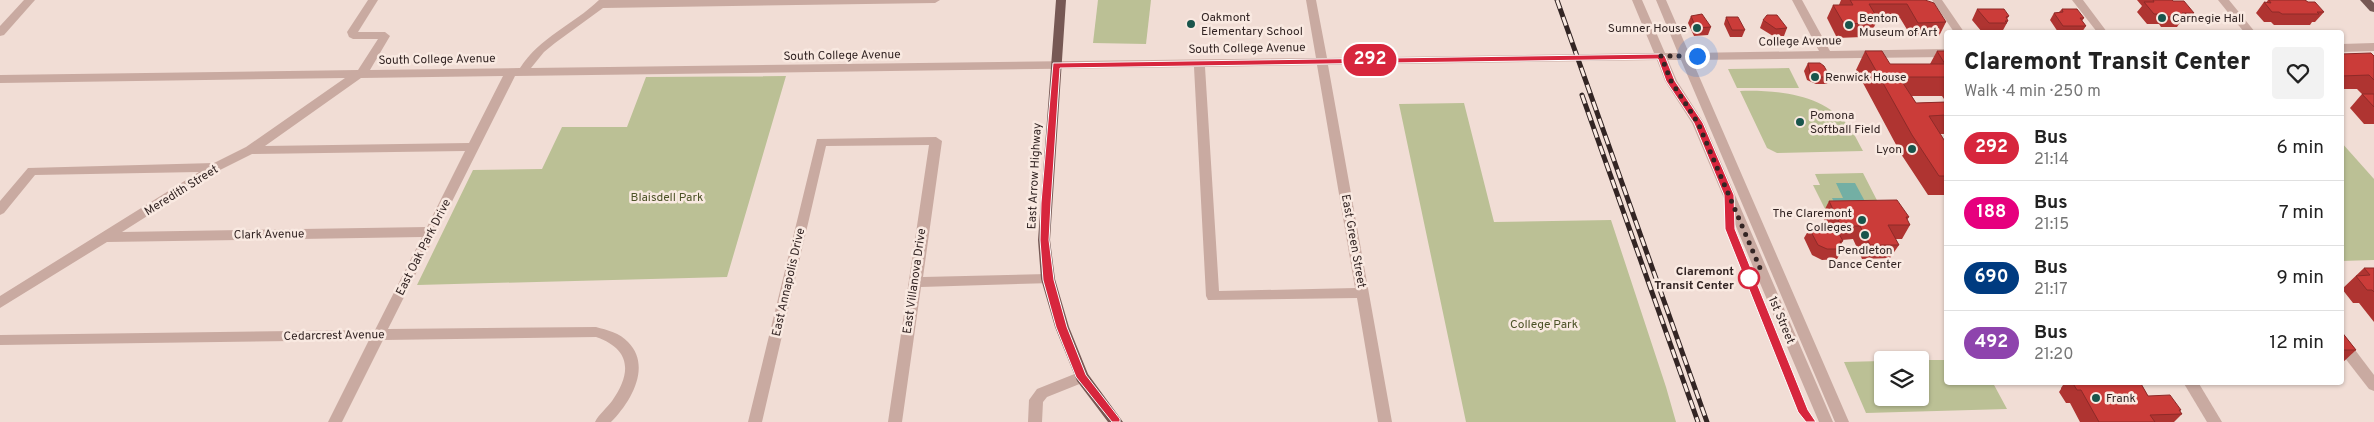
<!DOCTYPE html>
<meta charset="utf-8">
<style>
body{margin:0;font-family:Overpass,sans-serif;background:#f2f2f2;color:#222;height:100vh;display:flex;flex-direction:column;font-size:19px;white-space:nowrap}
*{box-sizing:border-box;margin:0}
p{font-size:16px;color:#767676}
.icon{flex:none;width:28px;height:28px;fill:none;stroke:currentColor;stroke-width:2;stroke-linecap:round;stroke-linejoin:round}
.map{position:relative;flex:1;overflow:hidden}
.details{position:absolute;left:1944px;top:30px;width:400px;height:355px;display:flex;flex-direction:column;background:#fff;border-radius:5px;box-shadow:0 1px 4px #0004}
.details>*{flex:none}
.badge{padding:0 10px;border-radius:16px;font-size:18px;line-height:32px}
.tools{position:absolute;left:1874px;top:351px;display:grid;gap:10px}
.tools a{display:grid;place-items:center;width:55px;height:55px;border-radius:5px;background:#fff;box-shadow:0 1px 4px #0004;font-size:25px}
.you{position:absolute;width:25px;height:25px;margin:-12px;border:4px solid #fff;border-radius:50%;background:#1a73e8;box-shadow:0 0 0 8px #1a73e833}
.map>.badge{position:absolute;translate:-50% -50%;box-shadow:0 0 0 2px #fff}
.round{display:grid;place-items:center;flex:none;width:52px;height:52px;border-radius:5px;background:#f2f2f2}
.summary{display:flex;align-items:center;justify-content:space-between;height:85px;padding:0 20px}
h1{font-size:24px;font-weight:800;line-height:38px}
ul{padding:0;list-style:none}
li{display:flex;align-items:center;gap:15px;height:65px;padding:0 20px;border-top:1px solid #e0e0e0}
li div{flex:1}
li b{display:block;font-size:19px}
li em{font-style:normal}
li .badge{min-width:55px;font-weight:700;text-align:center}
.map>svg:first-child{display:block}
.green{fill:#bbc095}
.water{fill:#73afa4}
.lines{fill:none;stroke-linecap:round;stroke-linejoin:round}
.minor{fill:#c9aaa1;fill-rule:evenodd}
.major{fill:#765854;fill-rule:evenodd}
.rail-casing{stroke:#332524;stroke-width:5}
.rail{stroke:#f9e9e1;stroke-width:3;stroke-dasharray:9;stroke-linecap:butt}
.wall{fill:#af3431}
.building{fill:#cb3c39;stroke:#8e2a28}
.line{fill:#d7263d;stroke:#fff}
.walk{stroke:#332524;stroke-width:5;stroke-dasharray:0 9}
.poi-dot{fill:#19554c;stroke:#f9e9e1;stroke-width:2}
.stop-dot{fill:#fff;stroke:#d7263d;stroke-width:2.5}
.labels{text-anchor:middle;stroke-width:5;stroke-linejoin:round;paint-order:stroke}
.poi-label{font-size:12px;fill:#332524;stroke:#f9e9e1;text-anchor:start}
.street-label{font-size:12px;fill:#332524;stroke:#f9e9e1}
.park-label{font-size:12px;fill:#4c5227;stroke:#f9e9e1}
.stop-label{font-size:12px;font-weight:bold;fill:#332524;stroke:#f9e9e1;text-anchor:end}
</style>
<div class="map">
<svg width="2374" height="422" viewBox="0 0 2374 422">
<rect width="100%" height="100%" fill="#f1ddd5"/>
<g class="green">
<polygon points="1098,0 1151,0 1146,44 1093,43"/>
<polygon points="1789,68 1799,88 1737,88 1728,69"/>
<polygon points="786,76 727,277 417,285 473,170 542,169 562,127 627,127 646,77"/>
<path d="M1740,91c39,-1 84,3 110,37 5,7 9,16 13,23l-86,2 -10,-5z"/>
<polygon points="1464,103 1494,222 1611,220 1666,387 1676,422 1466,422 1399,104"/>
<polygon points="2341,142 2374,179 2374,260 2341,261"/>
<polygon points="1863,173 1884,214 1828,215 1813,185 1820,185 1815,174"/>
<polygon points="1920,360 1946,360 1946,382 1993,383 2007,409 1866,413 1844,362 1882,361 1882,398 1920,398"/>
</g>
<polygon class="water" points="1836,183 1855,183 1868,207 1837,208 1832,198 1843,198"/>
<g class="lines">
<g class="minor">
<polygon points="24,0 35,0 4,35 0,36 0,26"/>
<path d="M368,0h10l-20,32h27l5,4 -20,34 150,-2c20,-31 53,-43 79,-68h341l-5,3 -332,5 -48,35 -11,9 -13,16 785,-10 -10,-58h10l11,58 327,-5 -22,-53h10l23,53h13l-22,-53h10l23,53 130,-2 -27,-51h10l28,51 116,-2v8l-254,3 157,362h-14l-154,-362h-13l9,21 27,42 129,299h-14l-127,-299 -27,-42 -8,-21 -329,5 64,357h-14l-21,-124 -149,2 -2,-4 -12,-229 -679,9 -127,253 208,-2c11,3 24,6 32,15 24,24 3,60 -17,80h-16c4,-8 12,-14 17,-21 20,-28 19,-52 -16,-64l-213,3 -41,82h-14l41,-82 -369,5v-10l375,-5 47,-93 -315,5 -107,66v-12l199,-124 -164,3 -31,38 -4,2v-14l28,-33 186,-5 32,-16 99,-69 -345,5v-8l358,-5 20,-31h-25l-4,-2 -2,-5zM1317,65l38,223 -136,3 -14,-224zM503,76l-34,67 -204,3 96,-68zM465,151l-38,76 -305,5 98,-62 32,-16z"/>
<polygon points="1932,0 1942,0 1964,32 1954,32"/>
<polygon points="2072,0 2083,0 2107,32 2097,32"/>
<polygon points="2218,0 2229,0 2255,32 2244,32"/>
<polygon points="2374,43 2374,51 2341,52 2341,44"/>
<polygon points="936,137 942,141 923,277 1048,274 1053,275 1055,279 1053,283 921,287 902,422 888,422 929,145 826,146 762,422 748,422 817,139"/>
<polygon points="2341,337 2346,338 2374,375 2374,391 2369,389 2341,353"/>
<polygon points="1082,371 1087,373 1089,377 1087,381 1047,397 1043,402 1042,422 1028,422 1029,400 1037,389"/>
<polygon points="2183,382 2198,382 2222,422 2207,422"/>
</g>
<g class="major">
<polygon points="1056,0 1066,0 1050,240 1055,279 1069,327 1088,374 1123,422 1108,422 1077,381 1055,327 1041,279 1038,240"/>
<polygon points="2360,0 2371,0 2374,3 2374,12 2370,11"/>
</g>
<defs>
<g id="rail">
<polyline points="1557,0 1707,422"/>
<polyline points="1582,95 1698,422"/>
</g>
</defs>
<use href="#rail" class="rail-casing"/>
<use href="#rail" class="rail"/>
</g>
<g class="wall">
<polygon points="1841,0 1925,0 1946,22 1939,36 1911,36 1900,18 1877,18 1878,19 1871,33 1864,33 1862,37 1837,38 1827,18 1833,5 1839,5"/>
<polygon points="2137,0 2172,0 2194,13 2186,24 2179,24 2177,27 2161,27 2159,24 2147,24 2137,12 2142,6"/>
<polygon points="2268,0 2305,0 2308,2 2324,12 2315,22 2312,22 2310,25 2274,25 2271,22 2264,22 2256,13 2264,2 2266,3"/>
<polygon points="1977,9 2009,16 2007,19 2008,21 2002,32 1982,32 1972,20"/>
<polygon points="2062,9 2084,18 2082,21 2086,26 2082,32 2058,32 2050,20 2054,13 2059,12"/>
<polygon points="1691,16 1711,27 1708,35 1694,36 1688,23"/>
<polygon points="1726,17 1745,30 1742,37 1730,37 1724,24"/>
<polygon points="1763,20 1787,28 1784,36 1773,36 1760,28"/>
<polygon points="1865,51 1890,64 1930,64 1937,51 1946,51 1946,102 1942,96 1912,96 1916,103 1946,102 1946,134 1940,134 1946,143 1946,191 1944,195 1928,195 1901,154 1856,70"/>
<polygon points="2341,54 2374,56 2374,124 2364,124 2350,108 2362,94 2357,89 2341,89"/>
<polygon points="1808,63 1830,77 1827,84 1816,84 1807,80 1804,71"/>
<polygon points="1829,201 1909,217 1907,220 1910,225 1902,239 1895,239 1899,245 1890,258 1862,259 1853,239 1842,240 1843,241 1841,244 1843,249 1837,259 1822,260 1812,255 1804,238 1811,226 1827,225 1822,215"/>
<polygon points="2364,268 2374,268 2374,322 2359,303 2353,303 2342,289"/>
<polygon points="2341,331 2356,350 2341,364"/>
<polygon points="2065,382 2140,382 2148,396 2181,410 2180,411 2182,414 2174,422 2080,422 2070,403 2066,403 2059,392 2061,389 2061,388"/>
</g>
<g class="building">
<polygon points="1850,0 1925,0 1934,3 1946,22 1918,23 1907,4 1869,4 1878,19 1866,19 1869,23 1844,24 1833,5 1853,5"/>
<polygon points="2153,0 2172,0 2173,1 2184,1 2194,13 2182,13 2185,16 2168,17 2166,14 2154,14 2144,2 2154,2"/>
<polygon points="2269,0 2305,0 2308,2 2315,2 2324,12 2317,12 2319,14 2282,14 2279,12 2272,12 2264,2 2271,3"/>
<polygon points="1977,9 2004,9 2009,16 2006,17 2008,21 2005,21 2007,23 1989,23"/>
<polygon points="2062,9 2077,9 2084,18 2080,18 2086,26 2063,26 2054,13 2063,12"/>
<polygon points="1702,14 1711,27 1696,28 1691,16"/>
<polygon points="1767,15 1777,15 1787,28 1776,29 1763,20"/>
<polygon points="1726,17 1738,17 1745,30 1732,30"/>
<polygon points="1865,51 1882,51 1890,64 1945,64 1937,51 1946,51 1946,77 1899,77 1916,103 1946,102 1946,115 1929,116 1946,143 1946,176 1939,176 1912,135"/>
<polygon points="2371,53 2374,56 2374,80 2369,75 2341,76 2341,54"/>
<polygon points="1808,63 1820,63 1824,66 1830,77 1819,77 1810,73"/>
<polygon points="2362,94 2374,94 2374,107"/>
<polygon points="1897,200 1909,217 1906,217 1910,225 1888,225 1899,245 1870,245 1860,226 1841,226 1829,201"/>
<polygon points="1834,225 1843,241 1840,241 1843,249 1827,249 1818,245 1809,228 1812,228 1811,226"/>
<polygon points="2364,268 2374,268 2374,292 2372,290 2367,290 2356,276 2370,275"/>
<polygon points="2341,331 2356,350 2341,350"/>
<polygon points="2072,382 2140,382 2148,396 2170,395 2181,410 2179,410 2182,414 2150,415 2155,422 2099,422 2081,390 2077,390"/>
</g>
<polygon class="line" points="1661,54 1665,56 1675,81 1703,123 1734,195 1735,229 1808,410 1816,422 1806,422 1798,412 1725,229 1724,195 1694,123 1666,81 1658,59 1060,68 1051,203 1049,240 1054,280 1067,327 1086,375 1120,419 1120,422 1112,422 1076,377 1056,327 1043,280 1040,240 1041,203 1053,63"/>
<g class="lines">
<polyline class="walk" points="1697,56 1661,56 1671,81 1698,123 1760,268 1749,278"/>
</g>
<g class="poi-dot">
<circle cx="2162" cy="18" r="5"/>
<circle cx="1191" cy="24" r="5"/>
<circle cx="1849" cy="25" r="5"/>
<circle cx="1697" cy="28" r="5"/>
<circle cx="1815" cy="77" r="5"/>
<circle cx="1800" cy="122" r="5"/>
<circle cx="1912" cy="149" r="5"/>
<circle cx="1862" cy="220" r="5"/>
<circle cx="1865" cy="235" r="5"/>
<circle cx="2096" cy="398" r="5"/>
</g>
<circle class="stop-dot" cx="1749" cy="278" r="10"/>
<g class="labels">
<g class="poi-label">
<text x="1201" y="21">Oakmont<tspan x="1201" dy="14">Elementary School</tspan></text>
<text x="1859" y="22">Benton<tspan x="1859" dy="14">Museum of Art</tspan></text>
<text x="2172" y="22">Carnegie Hall</text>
<text x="1687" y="32" text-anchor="end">Sumner House</text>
<text x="1825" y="81">Renwick House</text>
<text x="1810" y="119">Pomona<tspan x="1810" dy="14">Softball Field</tspan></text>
<text x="1902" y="153" text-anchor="end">Lyon</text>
<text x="1852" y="217" text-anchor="end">The Claremont<tspan x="1852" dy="14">Colleges</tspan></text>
<text x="1865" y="254" text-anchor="middle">Pendleton<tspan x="1865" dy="14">Dance Center</tspan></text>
<text x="2106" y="402">Frank</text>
</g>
<g class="street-label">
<text transform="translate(1800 41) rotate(-1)" y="4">College Avenue</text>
<text transform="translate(1247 48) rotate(-1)" y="4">South College Avenue</text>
<text transform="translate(842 55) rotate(-1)" y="4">South College Avenue</text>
<text transform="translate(437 59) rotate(-1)" y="4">South College Avenue</text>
<text transform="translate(1034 176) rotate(-87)" y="4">East Arrow Highway</text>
<text transform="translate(181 190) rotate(-32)" y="4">Meredith Street</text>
<text transform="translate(269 234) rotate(-1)" y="4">Clark Avenue</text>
<text transform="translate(1354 241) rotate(80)" y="4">East Green Street</text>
<text transform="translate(423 247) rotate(-63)" y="4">East Oak Park Drive</text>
<text transform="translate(914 281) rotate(-82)" y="4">East Villanova Drive</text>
<text transform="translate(788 282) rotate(-77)" y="4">East Annapolis Drive</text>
<text transform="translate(1782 320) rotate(67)" y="4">1st Street</text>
<text transform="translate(334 335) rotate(-1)" y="4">Cedarcrest Avenue</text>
</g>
<g class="park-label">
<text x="667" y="201">Blaisdell Park</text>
<text x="1544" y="328">College Park</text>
</g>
<g class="stop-label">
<text x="1734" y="275">Claremont<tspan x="1734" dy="14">Transit Center</tspan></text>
</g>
</g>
</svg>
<div class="tools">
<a><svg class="icon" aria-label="layers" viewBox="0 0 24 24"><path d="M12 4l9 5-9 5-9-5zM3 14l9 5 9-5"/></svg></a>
</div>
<div class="you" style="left:1697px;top:56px"></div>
<b class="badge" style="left:1370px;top:60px;background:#d7263d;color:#fff">292</b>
<section class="details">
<div class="summary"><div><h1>Claremont Transit Center</h1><p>Walk · 4 min · 250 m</p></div><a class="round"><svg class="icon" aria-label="heart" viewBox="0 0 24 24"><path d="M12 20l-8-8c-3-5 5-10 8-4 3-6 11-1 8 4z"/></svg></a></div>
<ul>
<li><span class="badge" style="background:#d7263d;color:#fff">292</span><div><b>Bus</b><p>21:14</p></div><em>6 min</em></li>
<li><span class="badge" style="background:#e6007e;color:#fff">188</span><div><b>Bus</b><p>21:15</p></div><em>7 min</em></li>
<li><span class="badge" style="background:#003b80;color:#fff">690</span><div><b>Bus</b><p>21:17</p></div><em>9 min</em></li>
<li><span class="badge" style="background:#8e44ad;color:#fff">492</span><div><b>Bus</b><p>21:20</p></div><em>12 min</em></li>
</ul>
</section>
</div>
